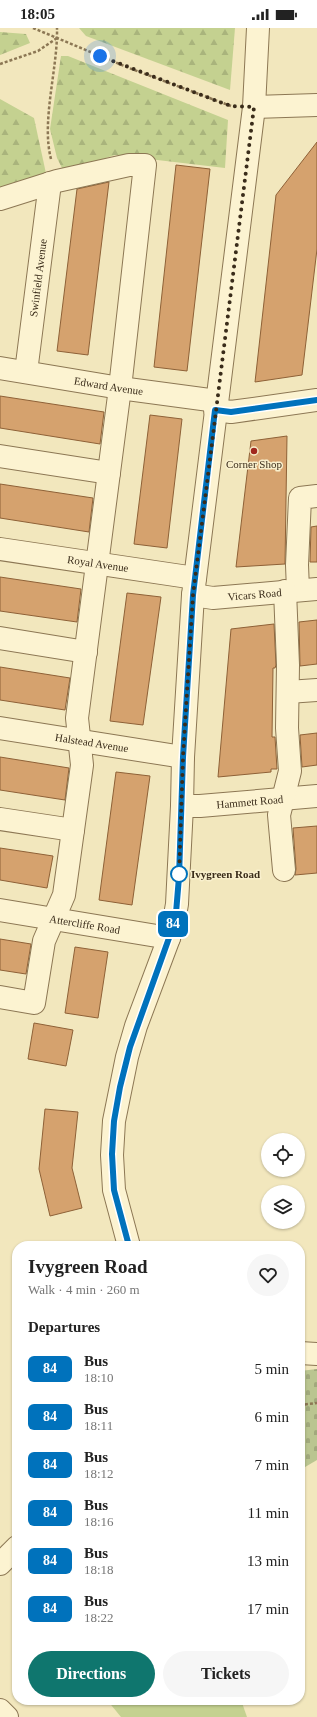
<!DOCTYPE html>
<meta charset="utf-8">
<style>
body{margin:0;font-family:"Times New Roman",serif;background:#f6f6f6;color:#222;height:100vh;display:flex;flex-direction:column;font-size:15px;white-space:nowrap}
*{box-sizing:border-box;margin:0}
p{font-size:13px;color:#767676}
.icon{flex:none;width:22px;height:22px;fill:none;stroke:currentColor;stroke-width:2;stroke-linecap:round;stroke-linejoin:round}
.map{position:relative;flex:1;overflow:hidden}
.panel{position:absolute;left:12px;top:1213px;width:293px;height:464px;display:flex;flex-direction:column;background:#fff;border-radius:16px;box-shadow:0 1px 3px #0004}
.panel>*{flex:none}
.badge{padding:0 8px;border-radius:6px;font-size:14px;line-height:26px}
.buttons{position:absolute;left:261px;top:1105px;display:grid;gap:8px}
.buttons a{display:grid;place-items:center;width:44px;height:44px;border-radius:50%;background:#fff;box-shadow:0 1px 3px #0004;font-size:20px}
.you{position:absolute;width:20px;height:20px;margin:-10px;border:3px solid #fff;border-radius:50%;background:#1a73e8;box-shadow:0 0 0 6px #1a73e833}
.map>.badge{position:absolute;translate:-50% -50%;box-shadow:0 0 0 2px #fff}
h2{padding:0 16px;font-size:15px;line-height:36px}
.round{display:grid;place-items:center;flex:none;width:42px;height:42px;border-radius:21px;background:#f6f6f6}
.overview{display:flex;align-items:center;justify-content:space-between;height:68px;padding:0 16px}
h1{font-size:19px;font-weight:700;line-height:30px}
.action{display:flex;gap:8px;margin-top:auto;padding:8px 16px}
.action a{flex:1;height:46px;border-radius:24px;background:#0f766e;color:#fff;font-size:16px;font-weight:700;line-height:46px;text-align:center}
.action a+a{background:#f6f6f6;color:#222}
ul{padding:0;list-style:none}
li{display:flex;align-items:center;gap:12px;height:48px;padding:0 16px}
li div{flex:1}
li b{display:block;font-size:15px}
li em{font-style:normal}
li .badge{min-width:44px;font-weight:700;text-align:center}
.status{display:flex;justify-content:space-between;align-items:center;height:28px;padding:0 20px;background:#fff;direction:ltr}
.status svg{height:11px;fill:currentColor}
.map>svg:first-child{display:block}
.forest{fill:url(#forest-firs)}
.cemetery{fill:url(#cemetery-stones)}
.pitch{fill:#c4d190}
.building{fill:#d5a26e;stroke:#8e6137}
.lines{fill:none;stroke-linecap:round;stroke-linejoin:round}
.minor-casing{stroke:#8c7754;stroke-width:24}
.path{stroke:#8c7754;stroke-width:2.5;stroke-dasharray:3 2;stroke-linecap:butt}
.minor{stroke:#fcf3d1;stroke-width:22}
.line-casing{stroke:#fff;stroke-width:9}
.line{stroke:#0072bc;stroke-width:6}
.walk{stroke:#3a2c1a;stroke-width:4;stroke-dasharray:0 7.2}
.poi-dot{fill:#a1281e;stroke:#f9f0cd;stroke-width:1.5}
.stop-dot{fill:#fff;stroke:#0072bc;stroke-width:2}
.labels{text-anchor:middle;stroke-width:3;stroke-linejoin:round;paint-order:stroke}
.street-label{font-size:11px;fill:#3a2c1a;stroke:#f9f0cd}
.poi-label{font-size:11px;fill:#3a2c1a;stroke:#f9f0cd}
.stop-label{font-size:11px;font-weight:bold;fill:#3a2c1a;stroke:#f9f0cd;text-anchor:start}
</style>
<div class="status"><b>18:05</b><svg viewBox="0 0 49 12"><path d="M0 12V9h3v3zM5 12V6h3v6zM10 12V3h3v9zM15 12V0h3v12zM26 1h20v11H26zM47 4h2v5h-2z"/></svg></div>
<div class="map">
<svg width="317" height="1689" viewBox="0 0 317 1689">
<defs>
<pattern id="forest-firs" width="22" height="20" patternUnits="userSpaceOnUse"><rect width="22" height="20" fill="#c4d190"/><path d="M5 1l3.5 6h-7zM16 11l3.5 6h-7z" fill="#a9b47c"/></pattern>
<pattern id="cemetery-stones" width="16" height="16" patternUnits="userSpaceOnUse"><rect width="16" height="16" fill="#bac590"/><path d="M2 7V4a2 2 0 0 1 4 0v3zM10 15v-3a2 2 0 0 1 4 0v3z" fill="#a1a97c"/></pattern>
</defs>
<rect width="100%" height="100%" fill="#f2e7bd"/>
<g class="forest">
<polygon points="79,0 235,0 230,62 86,8"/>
<polygon points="0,4 26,6 30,15 0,27"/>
<polygon points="61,28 68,28 228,92 225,140 115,127 64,144 57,130 50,101"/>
<polygon points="0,71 34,90 47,150 0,166"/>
</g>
<polygon class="cemetery" points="317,1341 317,1432 300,1442 300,1343"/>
<polygon class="pitch" points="107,1672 241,1672 247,1689 121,1689"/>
<g class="building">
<polygon points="317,114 317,221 302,347 255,354 276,167"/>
<polygon points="176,137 210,141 187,343 154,339"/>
<polygon points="109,154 88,327 57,323 77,161"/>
<polygon points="0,368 104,384 100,416 0,400"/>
<polygon points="150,387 182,391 167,520 134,516"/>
<polygon points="287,408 285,536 236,539 251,413"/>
<polygon points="0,456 93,470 89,504 0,490"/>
<polygon points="317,498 317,534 310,534 311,499"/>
<polygon points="0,549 81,561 77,594 0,583"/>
<polygon points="127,565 161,569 143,697 110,693"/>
<polygon points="317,592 317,636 300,638 299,594"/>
<polygon points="274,596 276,637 275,640 273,640 272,709 275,709 277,741 271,741 271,744 218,749 231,601"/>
<polygon points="0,639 70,650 65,682 0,672"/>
<polygon points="317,705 317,737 302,739 300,707"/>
<polygon points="0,729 69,740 65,772 0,762"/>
<polygon points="116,744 150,748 132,877 99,872"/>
<polygon points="317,798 317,845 295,847 296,841 293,800"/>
<polygon points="0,820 53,828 47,860 0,852"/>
<polygon points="0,911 31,916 26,946 0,942"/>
<polygon points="75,919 108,924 98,990 65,985"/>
<polygon points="34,995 73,1002 66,1038 28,1031"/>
<polygon points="45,1081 78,1084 72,1140 82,1180 50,1188 39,1141"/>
</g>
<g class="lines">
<defs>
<g id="minor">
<polyline points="254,79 317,77"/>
<polyline points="0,171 57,153 129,137 145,137 120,360 77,690 82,737 64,867 44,913 34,975 0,969"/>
<path id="s1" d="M0,340l120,20 97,13"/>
<path id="s2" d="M26,344l24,-189"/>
<polyline points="215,382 231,384 317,372"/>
<polyline points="0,428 109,445"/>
<path id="s3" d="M0,521l195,29"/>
<polyline points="298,562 297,537 300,470 317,468"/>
<path id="s4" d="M193,567l20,3 104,-9"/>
<polyline points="0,610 86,624"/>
<polyline points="288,664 317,662"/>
<path id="s5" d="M0,700l183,29"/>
<path id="s6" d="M182,778h18l117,-10"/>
<polyline points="0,791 73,802"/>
<polyline points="284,842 279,787 290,743 287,700 288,637 285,563"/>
<path id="s7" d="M0,882l169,28"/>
<polyline points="129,1218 114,1162 112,1127 114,1093 127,1029 136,998 169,910 174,893 177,876 182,778 183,729 193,567 254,79 258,0"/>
<polyline points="300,1325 317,1326"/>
<polyline points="0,1536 17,1519"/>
<polyline points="0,1682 7,1689"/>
</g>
</defs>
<use href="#minor" class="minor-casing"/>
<g class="path">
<polyline points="33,0 129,40 231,78"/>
<polyline points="0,36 38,23 57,10"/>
<path d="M51,131c-10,-38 7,-91 6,-131"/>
<polyline points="300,1377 317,1375"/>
</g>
<use href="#minor" class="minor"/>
</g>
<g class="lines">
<defs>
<polyline id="line" points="129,1218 114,1162 112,1126 114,1093 120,1059 130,1019 169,910 176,885 179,849 183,729 193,567 215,382 231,384 317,372"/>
</defs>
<use href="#line" class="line-casing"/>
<use href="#line" class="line"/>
<polyline class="walk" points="100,28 225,76 232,78 254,79 193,567 183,729 179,849 179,846"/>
</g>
<circle class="poi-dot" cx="254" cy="423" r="4"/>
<circle class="stop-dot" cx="179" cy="846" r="8"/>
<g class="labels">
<g class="street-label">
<text dy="4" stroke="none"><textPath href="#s2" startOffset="95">Swinfield Avenue</textPath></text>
<text dy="4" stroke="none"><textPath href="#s1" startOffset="110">Edward Avenue</textPath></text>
<text dy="4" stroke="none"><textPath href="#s3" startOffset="99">Royal Avenue</textPath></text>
<text dy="4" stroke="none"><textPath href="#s4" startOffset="62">Vicars Road</textPath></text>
<text dy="4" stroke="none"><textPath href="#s5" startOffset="93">Halstead Avenue</textPath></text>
<text dy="4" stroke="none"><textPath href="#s6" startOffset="68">Hammett Road</textPath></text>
<text dy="4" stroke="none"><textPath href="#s7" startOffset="86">Attercliffe Road</textPath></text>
</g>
<g class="poi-label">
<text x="254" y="440">Corner Shop</text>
</g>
<g class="stop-label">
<text x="191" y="850">Ivygreen Road</text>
</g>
</g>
</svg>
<div class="buttons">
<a><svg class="icon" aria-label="locate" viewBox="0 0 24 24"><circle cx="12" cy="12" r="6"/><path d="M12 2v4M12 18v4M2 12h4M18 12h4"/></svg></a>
<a><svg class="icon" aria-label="layers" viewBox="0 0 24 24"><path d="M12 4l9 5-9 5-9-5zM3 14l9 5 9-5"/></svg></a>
</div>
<div class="you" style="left:100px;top:28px"></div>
<b class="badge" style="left:173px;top:896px;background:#0072bc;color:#fff">84</b>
<section class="panel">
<div class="overview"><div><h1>Ivygreen Road</h1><p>Walk · 4 min · 260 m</p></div><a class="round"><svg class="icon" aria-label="heart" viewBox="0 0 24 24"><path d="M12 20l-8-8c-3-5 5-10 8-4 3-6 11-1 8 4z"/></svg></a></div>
<h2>Departures</h2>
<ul>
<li><span class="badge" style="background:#0072bc;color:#fff">84</span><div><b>Bus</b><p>18:10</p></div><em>5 min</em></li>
<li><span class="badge" style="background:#0072bc;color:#fff">84</span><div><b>Bus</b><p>18:11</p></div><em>6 min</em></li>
<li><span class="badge" style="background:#0072bc;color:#fff">84</span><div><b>Bus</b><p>18:12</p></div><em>7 min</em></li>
<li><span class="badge" style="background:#0072bc;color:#fff">84</span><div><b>Bus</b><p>18:16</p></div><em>11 min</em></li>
<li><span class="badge" style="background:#0072bc;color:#fff">84</span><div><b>Bus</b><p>18:18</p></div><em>13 min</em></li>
<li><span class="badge" style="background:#0072bc;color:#fff">84</span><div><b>Bus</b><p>18:22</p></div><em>17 min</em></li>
</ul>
<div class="action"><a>Directions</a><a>Tickets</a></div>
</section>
</div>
